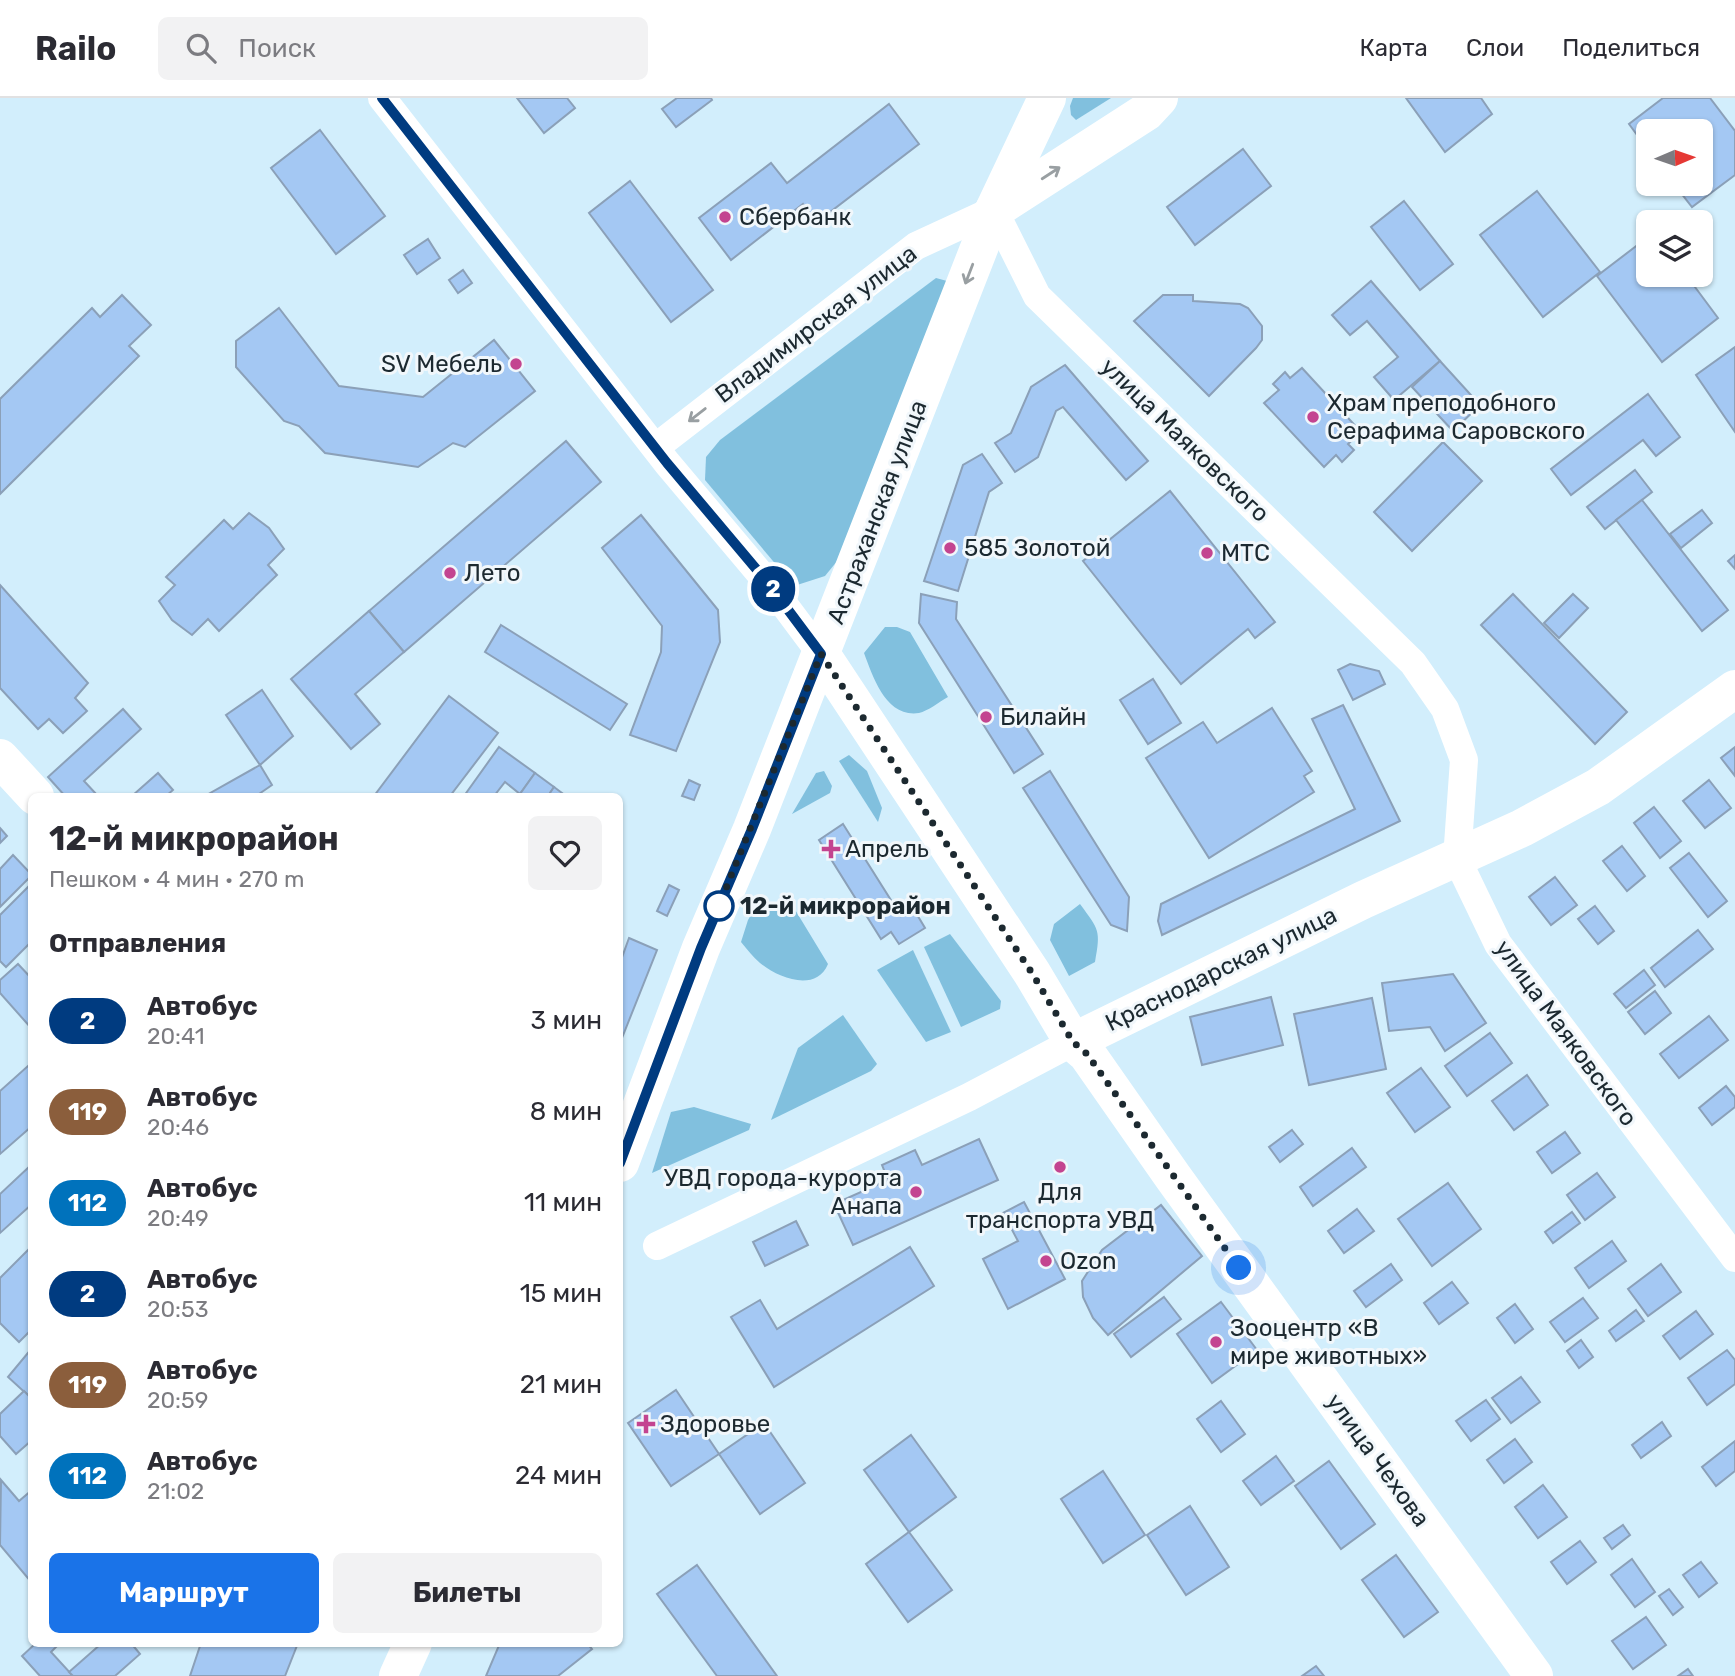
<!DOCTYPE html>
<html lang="ru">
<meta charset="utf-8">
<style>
body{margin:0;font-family:Rubik,sans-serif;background:#f2f2f3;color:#2b2b33;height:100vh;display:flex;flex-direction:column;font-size:26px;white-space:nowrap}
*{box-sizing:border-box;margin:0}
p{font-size:23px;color:#7c7c81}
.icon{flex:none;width:38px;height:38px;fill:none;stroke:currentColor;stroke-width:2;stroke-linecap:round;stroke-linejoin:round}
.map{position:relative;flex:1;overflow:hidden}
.drawer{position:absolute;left:28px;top:695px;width:595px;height:854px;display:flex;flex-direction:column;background:#fff;border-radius:10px;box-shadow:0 2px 5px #0004}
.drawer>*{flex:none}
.badge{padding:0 14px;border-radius:23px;font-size:24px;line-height:46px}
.needle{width:46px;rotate:88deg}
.buttons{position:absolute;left:1636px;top:21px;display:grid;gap:14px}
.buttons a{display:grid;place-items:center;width:77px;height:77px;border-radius:10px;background:#fff;box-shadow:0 2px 5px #0004;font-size:35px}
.you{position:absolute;width:35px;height:35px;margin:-18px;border:5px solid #fff;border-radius:50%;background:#1a73e8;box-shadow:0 0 0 10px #1a73e833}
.map>.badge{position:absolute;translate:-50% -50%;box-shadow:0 0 0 4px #fff}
h2{padding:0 21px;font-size:26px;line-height:63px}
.round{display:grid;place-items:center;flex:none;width:74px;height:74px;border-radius:10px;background:#f2f2f3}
.head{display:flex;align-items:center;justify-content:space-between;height:119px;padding:0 21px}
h1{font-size:33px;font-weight:700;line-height:52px}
.primary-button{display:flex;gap:14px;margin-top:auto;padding:14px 21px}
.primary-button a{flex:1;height:80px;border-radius:10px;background:#1a73e8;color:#fff;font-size:28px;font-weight:700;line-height:80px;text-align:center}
.primary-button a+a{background:#f2f2f3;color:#2b2b33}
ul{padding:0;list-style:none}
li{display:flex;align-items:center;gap:21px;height:91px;padding:0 21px}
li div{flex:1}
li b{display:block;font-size:26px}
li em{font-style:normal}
li .badge{min-width:77px;font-weight:700;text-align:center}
header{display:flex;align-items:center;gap:42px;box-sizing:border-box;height:98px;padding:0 35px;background:#fff;border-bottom:2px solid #e1e1e2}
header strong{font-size:33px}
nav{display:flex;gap:38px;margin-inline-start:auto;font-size:24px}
.search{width:490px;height:63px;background:#f2f2f3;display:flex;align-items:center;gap:18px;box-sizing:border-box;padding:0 24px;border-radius:10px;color:#7c7c81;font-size:26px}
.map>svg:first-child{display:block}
.green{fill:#81c0de}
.building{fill:#a4c8f3;stroke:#8ba0b8;stroke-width:2}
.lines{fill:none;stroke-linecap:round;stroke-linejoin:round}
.street{stroke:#fff;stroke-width:28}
.secondary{stroke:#fff;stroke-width:38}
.oneway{stroke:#999fa2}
.line-casing{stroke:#fff;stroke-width:16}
.line{stroke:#003b80;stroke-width:10}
.walk{stroke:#1c2930;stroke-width:7;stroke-dasharray:0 12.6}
.poi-dot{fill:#c34490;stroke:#f1f7fb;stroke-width:2.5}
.stop-dot{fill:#fff;stroke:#003b80;stroke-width:3.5}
.labels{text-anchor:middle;stroke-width:6;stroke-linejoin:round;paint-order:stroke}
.poi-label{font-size:24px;fill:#1c2930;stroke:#f1f7fb;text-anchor:start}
.street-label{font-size:24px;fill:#1c2930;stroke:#f1f7fb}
.stop-label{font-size:24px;font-weight:bold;fill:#1c2930;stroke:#f1f7fb;text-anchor:start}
</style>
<header>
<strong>Railo</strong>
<div class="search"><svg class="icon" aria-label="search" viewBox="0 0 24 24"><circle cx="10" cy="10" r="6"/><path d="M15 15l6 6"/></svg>Поиск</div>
<nav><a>Карта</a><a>Слои</a><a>Поделиться</a></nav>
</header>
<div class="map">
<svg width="1735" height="1578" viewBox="0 0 1735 1578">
<rect width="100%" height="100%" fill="#d2eefc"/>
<g class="green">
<polygon points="1073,0 1111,0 1076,22 1071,17 1070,8"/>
<polygon points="936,180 947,183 838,462 825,478 794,488 705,382 706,359 720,342"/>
<path d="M885,529h12l13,5 38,65c-9,5 -20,14 -29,16 -33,5 -46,-36 -55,-60z"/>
<polygon points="849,657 867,673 882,710 878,724 839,663"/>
<polygon points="824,673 832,688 830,695 792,716 816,675"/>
<path d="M769,804l22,1 37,61c-12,29 -50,14 -68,-1 -7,-6 -13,-14 -19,-21l7,-22 8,-14z"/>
<path d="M1080,806c19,26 21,26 15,58l-26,14 -19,-36 4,-16z"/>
<polygon points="950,836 1001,903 1000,911 961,929 924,849"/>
<polygon points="913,852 951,934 926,944 877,872"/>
<polygon points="843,917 877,966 871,973 771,1022 798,950"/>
<polygon points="694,1009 751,1026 749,1032 652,1075 671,1014"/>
</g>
<g class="building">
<polygon points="517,0 567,0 575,10 544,35"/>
<polygon points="677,0 711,0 712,2 676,29 662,11"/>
<polygon points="1406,0 1481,0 1492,16 1445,54"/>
<polygon points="1663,0 1710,0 1735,33 1735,77 1692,109 1674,86 1701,86 1701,33 1648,33 1648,52 1629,26"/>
<polygon points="889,6 919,46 817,124 803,106 731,162 699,120 771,65 787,85"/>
<polygon points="320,32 385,118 336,156 271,70"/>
<polygon points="1243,51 1271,88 1195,147 1167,109"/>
<polygon points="630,83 713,192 671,224 589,115"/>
<polygon points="1537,93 1600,174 1543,219 1480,137"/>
<polygon points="1404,103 1453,166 1420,192 1371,129"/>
<polygon points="1648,139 1648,177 1686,177 1718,220 1662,264 1597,178"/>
<polygon points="428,141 440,160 417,176 404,157"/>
<polygon points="463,172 472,185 458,195 449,182"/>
<polygon points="1371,183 1440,263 1394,302 1374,279 1398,259 1367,223 1350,237 1332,217"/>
<polygon points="122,197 151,227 129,248 139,258 0,396 0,301 92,210 100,219"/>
<polygon points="1163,197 1193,197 1193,203 1240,206 1248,210 1262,228 1262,242 1256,250 1209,298 1134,223"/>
<polygon points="279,210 339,288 423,299 494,242 535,293 465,349 453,345 418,369 325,355 299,328 284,323 236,269 236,243"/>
<polygon points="1735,249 1735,334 1696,277"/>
<polygon points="1440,263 1480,307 1453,333 1412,289"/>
<polygon points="1065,267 1148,363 1126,382 1063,309 1056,313 1038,359 1015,374 995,345 1011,335 1031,289"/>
<polygon points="1302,270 1361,334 1348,346 1354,352 1342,364 1336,357 1324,369 1264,305 1279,292 1273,286 1285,274 1290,280"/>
<polygon points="1648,296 1680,339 1656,358 1643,342 1571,397 1551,371"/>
<polygon points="566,343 601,384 404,554 369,513"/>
<polygon points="1443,344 1482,383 1412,453 1374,414"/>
<polygon points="982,356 1002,385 989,394 958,493 924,483 963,367"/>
<polygon points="1635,372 1652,394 1605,431 1587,409"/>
<polygon points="1170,393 1275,524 1255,540 1248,531 1181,586 1083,463"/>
<polygon points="1642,402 1728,512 1702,533 1616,422"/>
<polygon points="1702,412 1712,425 1681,450 1670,436"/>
<polygon points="249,415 269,430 284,451 268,467 277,477 219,533 208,521 192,537 172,522 159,503 175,487 166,479 224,422 233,431"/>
<polygon points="641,417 718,512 720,544 676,653 630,637 661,554 662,528 602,450"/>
<polygon points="1735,457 1735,471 1728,463"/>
<polygon points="0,487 88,585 75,600 87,613 63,635 49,621 38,631 0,590"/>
<polygon points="921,496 957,504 956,521 1043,656 1014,675 919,525"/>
<polygon points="1513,496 1627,614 1595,646 1481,527"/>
<polygon points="1573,496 1588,510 1559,540 1544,525"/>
<polygon points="369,513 404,554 355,596 380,626 351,651 291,581"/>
<polygon points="501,527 627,606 610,632 485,554"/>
<polygon points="1350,566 1379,573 1385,586 1353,602 1338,572"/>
<polygon points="1153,581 1181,625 1148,646 1120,602"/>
<polygon points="262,592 293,638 260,667 226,617"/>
<polygon points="449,598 498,635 450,698 374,698"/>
<polygon points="1343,607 1400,723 1162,837 1158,823 1161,806 1355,711 1312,621"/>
<polygon points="1272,610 1312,673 1304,678 1314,694 1209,760 1146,660 1203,624 1217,645"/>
<polygon points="123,611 141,631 84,683 98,698 65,698 48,679"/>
<polygon points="499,649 535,675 520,696 505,684 494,698 464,698"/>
<polygon points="1735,649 1735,678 1721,660"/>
<polygon points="260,667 272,687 256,698 205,698"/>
<polygon points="1050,673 1129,799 1127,833 1111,827 1023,690"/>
<polygon points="158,675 173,692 166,698 132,698"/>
<polygon points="535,675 554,689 548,698 524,698 520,696"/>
<polygon points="689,682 700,687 694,702 682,698"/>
<polygon points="1709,682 1731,710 1705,730 1683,703"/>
<polygon points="554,689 566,698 548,698"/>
<polygon points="1654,709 1681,743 1660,760 1634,725"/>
<polygon points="843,726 901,818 913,810 925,830 899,846 891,834 881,841 819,742"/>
<polygon points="0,730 7,738 0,745"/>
<polygon points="1622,748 1645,778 1627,793 1603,763"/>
<polygon points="1689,755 1727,803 1708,819 1670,770"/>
<polygon points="13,757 32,777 0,809 0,771"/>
<polygon points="1555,779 1577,807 1551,827 1529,799"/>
<polygon points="32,785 32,843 6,869 0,863 0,817"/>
<polygon points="669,787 679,792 667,818 657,813"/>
<polygon points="1595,808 1614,833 1598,846 1578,821"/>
<polygon points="1698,832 1713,851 1665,889 1651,870"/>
<polygon points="629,840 657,852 620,945 620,865"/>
<polygon points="18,866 32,881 32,931 0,895 0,882"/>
<polygon points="1644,872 1655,887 1626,910 1614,896"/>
<polygon points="1453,876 1486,925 1445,953 1430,929 1389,933 1382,885"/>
<polygon points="1655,893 1671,915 1645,936 1628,914"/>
<polygon points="1271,899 1283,947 1202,967 1190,919"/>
<polygon points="1372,900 1386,971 1309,987 1294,916"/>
<polygon points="1709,918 1728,942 1679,980 1660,956"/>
<polygon points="1490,935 1512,965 1467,998 1445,968"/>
<polygon points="28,968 32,971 32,1028 0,1056 0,993"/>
<polygon points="1421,970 1450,1009 1415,1034 1387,995"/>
<polygon points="1527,977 1548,1007 1514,1032 1492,1003"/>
<polygon points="1726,988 1735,999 1735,1009 1712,1027 1699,1010"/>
<polygon points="1292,1032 1303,1046 1280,1064 1269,1049"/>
<polygon points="1565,1034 1580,1055 1552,1075 1537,1054"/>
<polygon points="979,1041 998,1082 853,1147 834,1106 888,1082 882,1067 915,1052 922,1067"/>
<polygon points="1352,1050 1366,1069 1313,1108 1300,1089"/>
<polygon points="30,1068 32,1106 0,1135 0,1096"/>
<polygon points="1597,1075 1615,1099 1585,1122 1567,1097"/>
<polygon points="1448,1085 1481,1131 1432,1168 1398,1121"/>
<polygon points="1024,1104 1065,1181 1008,1211 983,1161 1018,1143 1003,1115"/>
<polygon points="1161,1107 1202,1158 1108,1237 1093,1220 1083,1199 1082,1183 1102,1152"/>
<polygon points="1357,1111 1374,1133 1344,1155 1328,1133"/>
<polygon points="1572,1114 1580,1125 1553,1145 1545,1134"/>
<polygon points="796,1123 808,1147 765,1168 753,1144"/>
<polygon points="1612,1143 1626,1163 1589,1190 1575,1170"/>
<polygon points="32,1148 32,1231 19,1244 0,1225 0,1180"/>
<polygon points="910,1149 934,1188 774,1289 731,1219 760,1202 777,1231"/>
<polygon points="1391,1166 1402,1182 1366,1209 1354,1193"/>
<polygon points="1661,1166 1681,1194 1648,1218 1628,1191"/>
<polygon points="1452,1184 1468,1205 1439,1226 1424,1205"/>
<polygon points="1164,1199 1181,1221 1131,1259 1114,1236"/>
<polygon points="1583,1200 1598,1220 1565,1244 1550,1224"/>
<polygon points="1221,1204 1257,1252 1212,1285 1177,1236"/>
<polygon points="1515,1206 1533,1231 1515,1245 1497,1220"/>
<polygon points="1636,1212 1644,1223 1616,1243 1609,1233"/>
<polygon points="1696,1213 1713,1236 1680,1261 1663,1238"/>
<polygon points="1581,1242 1593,1259 1579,1270 1567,1253"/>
<polygon points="32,1250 32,1301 8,1279"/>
<polygon points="1727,1252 1735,1262 1735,1286 1707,1307 1688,1280"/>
<polygon points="1521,1279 1540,1304 1511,1325 1492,1300"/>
<polygon points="676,1292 719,1356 671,1388 628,1325"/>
<polygon points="24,1293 32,1301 32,1342 16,1356 0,1338 0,1316"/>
<polygon points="1486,1302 1500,1321 1471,1343 1456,1323"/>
<polygon points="1221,1303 1245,1336 1221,1354 1197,1321"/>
<polygon points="1662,1324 1671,1338 1641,1360 1632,1347"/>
<polygon points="764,1325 805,1385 760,1416 719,1356"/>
<polygon points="911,1337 956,1399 909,1434 864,1372"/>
<polygon points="1515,1341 1532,1364 1504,1385 1487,1362"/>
<polygon points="1735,1343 1735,1373 1716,1388 1702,1369"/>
<polygon points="1276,1358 1294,1383 1261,1407 1243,1383"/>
<polygon points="1329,1363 1375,1426 1341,1451 1295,1388"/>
<polygon points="1103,1373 1145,1437 1103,1465 1061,1401"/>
<polygon points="1,1382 19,1403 32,1392 32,1485 0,1447"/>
<polygon points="1543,1387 1567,1419 1538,1440 1515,1409"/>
<polygon points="1190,1408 1229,1469 1186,1497 1147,1437"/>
<polygon points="1623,1427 1630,1437 1612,1451 1604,1440"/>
<polygon points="909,1434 952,1492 908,1524 866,1466"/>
<polygon points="1580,1443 1596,1464 1567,1486 1551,1464"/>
<polygon points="1396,1457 1438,1514 1404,1539 1362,1482"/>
<polygon points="1632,1461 1655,1494 1635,1509 1611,1477"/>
<polygon points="1701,1464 1717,1485 1699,1499 1683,1477"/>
<polygon points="697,1467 777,1578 717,1578 657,1496"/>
<polygon points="1669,1491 1683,1509 1673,1517 1659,1498"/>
<polygon points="1646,1519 1666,1547 1633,1571 1612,1543"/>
<polygon points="36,1545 52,1545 56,1549 51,1554 73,1578 40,1578 22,1558"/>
<polygon points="102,1545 131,1545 140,1556 115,1578 73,1578 69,1574"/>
<polygon points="201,1545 298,1545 285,1578 190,1578"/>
<polygon points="500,1545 587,1545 592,1551 558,1578 486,1578"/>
<polygon points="1316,1568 1324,1578 1302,1578"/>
<polygon points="1688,1571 1693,1578 1678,1578"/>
</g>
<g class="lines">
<g class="street">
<polyline points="382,0 667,365 768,485 821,556"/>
<polyline points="656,349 916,148 994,112 1037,198 1413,565 1445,611 1464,662 1457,761 1498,846 1735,1160"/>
<polyline points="657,1148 969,999 1073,944"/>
</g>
<g class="secondary">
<polyline points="994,112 1146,14 1159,0"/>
<polyline points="821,556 1032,875 1073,944 1087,956 1173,1079 1534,1578"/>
<polyline points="0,660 35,698"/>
<polyline points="1073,944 1363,802 1522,730 1598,689 1735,591"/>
<polyline points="620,1065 701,850 752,731 994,112 1047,0"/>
<polyline points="398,1578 413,1545"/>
</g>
</g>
<defs><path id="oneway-shaft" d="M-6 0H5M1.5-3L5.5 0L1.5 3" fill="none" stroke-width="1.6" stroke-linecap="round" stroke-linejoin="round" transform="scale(1.75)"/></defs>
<g class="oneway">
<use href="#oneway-shaft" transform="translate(1051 75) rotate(-33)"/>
<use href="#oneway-shaft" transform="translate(969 176) rotate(111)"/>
<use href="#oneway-shaft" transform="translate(697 317) rotate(142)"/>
</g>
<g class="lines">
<defs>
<polyline id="line" points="382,0 667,365 768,485 821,556 752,731 701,850 620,1065"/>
</defs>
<use href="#line" class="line-casing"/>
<use href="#line" class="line"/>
<polyline class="walk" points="719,808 718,810 821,556 1032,875 1073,944 1087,956 1239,1170"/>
</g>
<g class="poi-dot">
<circle cx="725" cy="119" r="7"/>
<circle cx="516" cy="266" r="7"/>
<circle cx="1313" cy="319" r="7"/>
<circle cx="950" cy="450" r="7"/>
<circle cx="1207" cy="455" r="7"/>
<circle cx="450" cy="475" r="7"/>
<circle cx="986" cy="619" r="7"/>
<path d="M827.5 740.5h7v7h7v7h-7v7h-7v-7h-7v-7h7z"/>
<circle cx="1060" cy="1069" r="7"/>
<circle cx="916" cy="1094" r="7"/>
<circle cx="1046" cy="1163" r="7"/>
<circle cx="1216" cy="1244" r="7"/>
<path d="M642.5 1315.5h7v7h7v7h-7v7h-7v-7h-7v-7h7z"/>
</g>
<circle class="stop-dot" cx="719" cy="808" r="14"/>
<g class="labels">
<g class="poi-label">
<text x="739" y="127">Сбербанк</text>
<text x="502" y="274" text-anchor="end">SV Мебель</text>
<text x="1327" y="313">Храм преподобного<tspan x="1327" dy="28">Серафима Саровского</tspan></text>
<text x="964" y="458">585 Золотой</text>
<text x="1221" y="463">МТС</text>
<text x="464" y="483">Лето</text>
<text x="1000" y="627">Билайн</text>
<text x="845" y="759">Апрель</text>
<text x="902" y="1088" text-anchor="end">УВД города-курорта<tspan x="902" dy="28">Анапа</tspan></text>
<text x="1060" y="1102" text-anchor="middle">Для<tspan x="1060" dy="28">транспорта УВД</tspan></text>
<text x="1060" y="1171">Ozon</text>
<text x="1230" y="1238">Зооцентр «В<tspan x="1230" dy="28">мире животных»</tspan></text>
<text x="660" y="1334">Здоровье</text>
</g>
<g class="street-label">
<text transform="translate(816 226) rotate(-37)" y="8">Владимирская улица</text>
<text transform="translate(1185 342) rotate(44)" y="8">улица Маяковского</text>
<text transform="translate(877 414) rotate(-69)" y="8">Астраханская улица</text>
<text transform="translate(1221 871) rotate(-26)" y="8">Краснодарская улица</text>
<text transform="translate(1566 935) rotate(54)" y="8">улица Маяковского</text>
<text transform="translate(1378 1362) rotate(54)" y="8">улица Чехова</text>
</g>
<g class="stop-label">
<text x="740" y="816">12-й микрорайон</text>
</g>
</g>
</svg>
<div class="buttons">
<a><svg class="needle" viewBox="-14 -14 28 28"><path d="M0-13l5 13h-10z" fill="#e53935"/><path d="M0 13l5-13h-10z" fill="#7c7c81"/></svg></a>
<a><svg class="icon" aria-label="layers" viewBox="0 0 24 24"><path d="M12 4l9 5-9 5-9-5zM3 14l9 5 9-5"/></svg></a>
</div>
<div class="you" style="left:1239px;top:1170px"></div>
<b class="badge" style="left:773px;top:491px;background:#003b80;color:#fff">2</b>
<section class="drawer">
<div class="head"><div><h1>12-й микрорайон</h1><p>Пешком · 4 мин · 270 m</p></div><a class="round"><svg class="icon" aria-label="heart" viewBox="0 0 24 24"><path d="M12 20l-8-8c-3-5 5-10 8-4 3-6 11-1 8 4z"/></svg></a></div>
<h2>Отправления</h2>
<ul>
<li><span class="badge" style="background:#003b80;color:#fff">2</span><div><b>Автобус</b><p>20:41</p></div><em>3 мин</em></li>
<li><span class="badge" style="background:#8b5e3c;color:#fff">119</span><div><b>Автобус</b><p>20:46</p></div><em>8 мин</em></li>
<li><span class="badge" style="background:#0072bc;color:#fff">112</span><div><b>Автобус</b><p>20:49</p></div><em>11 мин</em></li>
<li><span class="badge" style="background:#003b80;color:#fff">2</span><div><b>Автобус</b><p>20:53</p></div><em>15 мин</em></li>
<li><span class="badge" style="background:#8b5e3c;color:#fff">119</span><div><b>Автобус</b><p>20:59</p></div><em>21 мин</em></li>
<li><span class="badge" style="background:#0072bc;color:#fff">112</span><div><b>Автобус</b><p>21:02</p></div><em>24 мин</em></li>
</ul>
<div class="primary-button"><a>Маршрут</a><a>Билеты</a></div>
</section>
</div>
